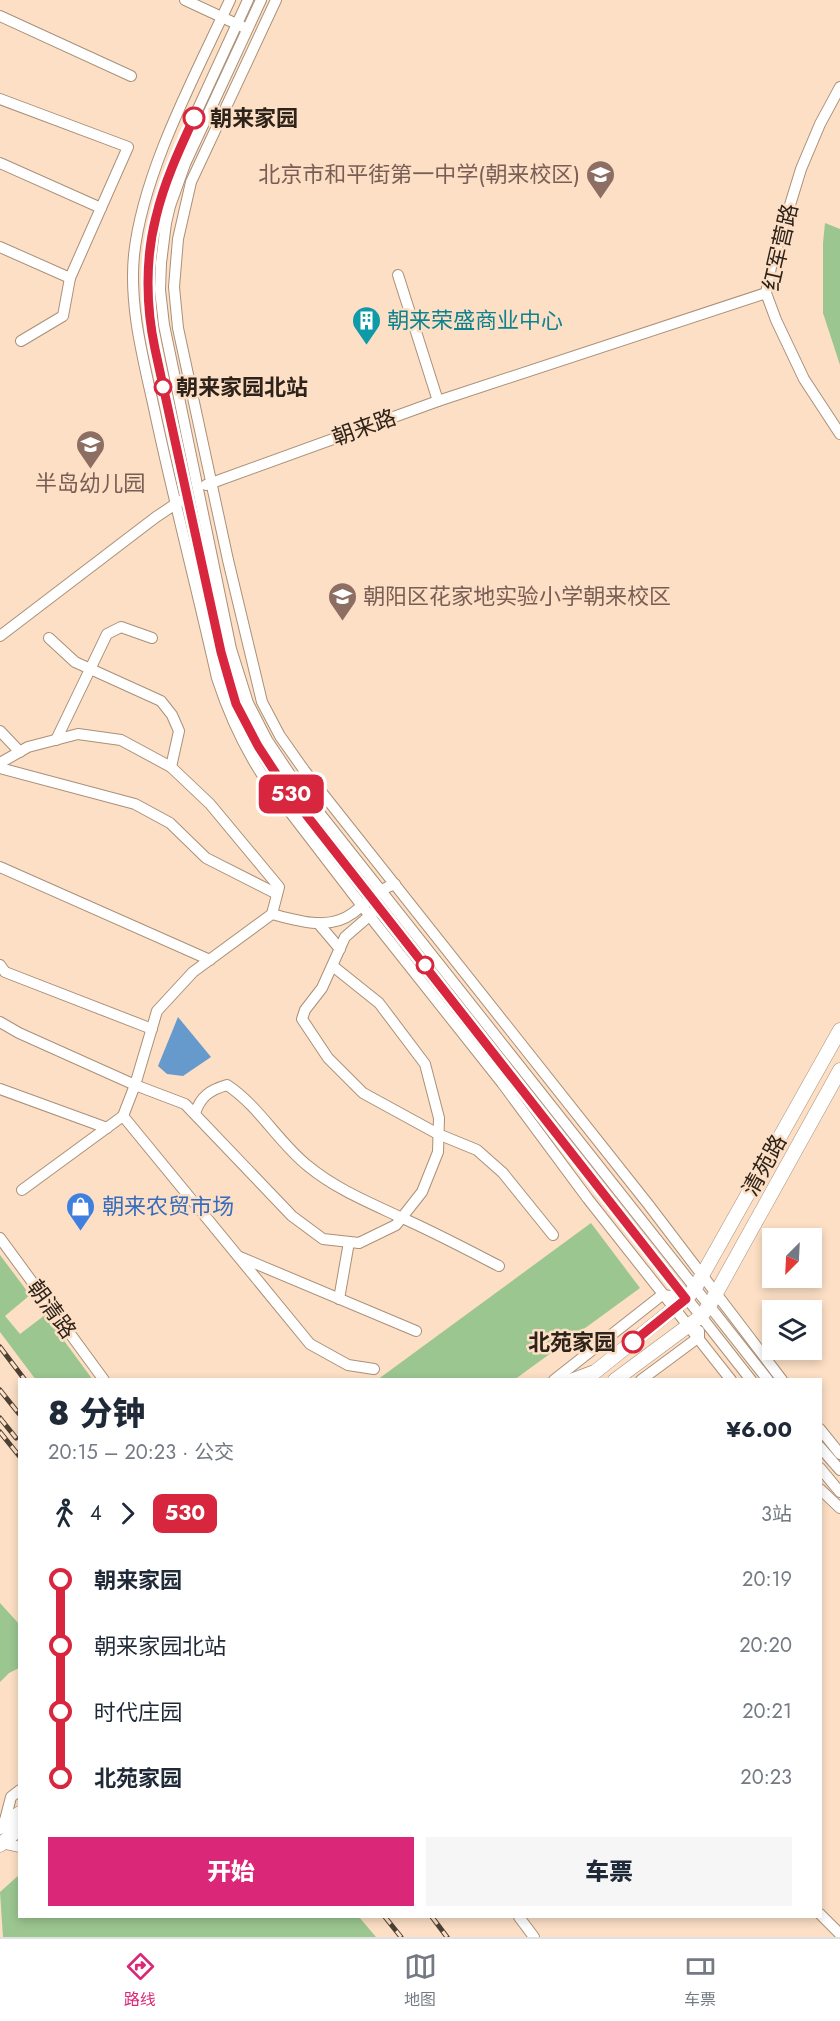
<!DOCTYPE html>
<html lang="zh">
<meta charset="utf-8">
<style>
body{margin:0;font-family:Jost,"Noto Sans SC",sans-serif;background:#f6f6f7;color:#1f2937;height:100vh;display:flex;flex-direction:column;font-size:22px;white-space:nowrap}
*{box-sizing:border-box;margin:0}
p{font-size:20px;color:#747a83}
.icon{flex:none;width:33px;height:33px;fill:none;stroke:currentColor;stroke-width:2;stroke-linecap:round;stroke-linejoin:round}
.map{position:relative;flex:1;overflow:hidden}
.drawer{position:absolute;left:18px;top:1378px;width:804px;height:540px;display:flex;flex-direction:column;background:#fff;border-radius:0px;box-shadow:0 3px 9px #0003}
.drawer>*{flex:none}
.badge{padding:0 12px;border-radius:9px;font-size:21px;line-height:39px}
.needle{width:39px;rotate:204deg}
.tools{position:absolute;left:762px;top:1228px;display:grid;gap:12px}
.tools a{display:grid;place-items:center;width:60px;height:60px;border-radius:0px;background:#fff;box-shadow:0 3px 9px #0003;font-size:30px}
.map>.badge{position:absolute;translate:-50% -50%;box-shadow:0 0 0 3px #fff}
.legs{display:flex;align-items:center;gap:9px;height:66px;padding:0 30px;font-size:20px}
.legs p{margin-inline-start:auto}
.headline{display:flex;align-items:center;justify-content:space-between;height:102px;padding:0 30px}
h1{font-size:33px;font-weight:800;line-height:45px}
.primary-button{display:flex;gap:12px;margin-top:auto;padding:12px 30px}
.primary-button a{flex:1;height:69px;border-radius:0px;background:#db2777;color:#fff;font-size:24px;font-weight:800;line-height:69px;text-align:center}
.primary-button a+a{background:#f6f6f7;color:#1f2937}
ul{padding:0 30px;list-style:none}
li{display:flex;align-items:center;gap:21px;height:66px;font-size:22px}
li i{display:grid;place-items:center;width:9px;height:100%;margin:0 8px;background:currentColor}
li i::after{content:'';width:15px;height:15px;margin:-8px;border:4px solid;border-radius:50%;background:#fff}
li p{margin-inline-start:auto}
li:first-child i{background:linear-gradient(#0000 50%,currentColor 0)}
li:last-child i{background:linear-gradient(currentColor 50%,#0000 0)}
.menu{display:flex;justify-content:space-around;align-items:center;height:84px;border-top:2px solid #e0e1e3;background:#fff;font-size:16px;color:#747a83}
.menu a{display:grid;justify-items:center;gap:3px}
.menu .current{color:#db2777}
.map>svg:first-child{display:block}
.green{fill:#9bc690}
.water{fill:#669acc}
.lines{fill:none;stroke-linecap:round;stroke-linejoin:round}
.minor-casing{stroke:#aa9078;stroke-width:12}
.major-casing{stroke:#aa9078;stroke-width:15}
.minor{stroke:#fff;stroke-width:10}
.major{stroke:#fff;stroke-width:14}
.rail-casing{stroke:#4d4034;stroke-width:5}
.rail{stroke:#fcdfc5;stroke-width:3;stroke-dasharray:9;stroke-linecap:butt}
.line-1-casing{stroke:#fff;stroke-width:14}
.line-1{stroke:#d7263d;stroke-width:9}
.stop-1-dot{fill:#fff;stroke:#d7263d;stroke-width:3}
.labels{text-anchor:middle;stroke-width:5;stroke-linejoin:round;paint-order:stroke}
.stop-label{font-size:22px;font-weight:bold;fill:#2e231a;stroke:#fcdfc5;text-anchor:start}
.education-label{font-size:22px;fill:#785e54;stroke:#fcdfc5;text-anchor:end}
.street-label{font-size:22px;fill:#2e231a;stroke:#fcdfc5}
.culture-label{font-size:22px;fill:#0d838f;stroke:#fcdfc5;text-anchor:start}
.shop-label{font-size:22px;fill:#366cbe;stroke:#fcdfc5;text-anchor:start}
</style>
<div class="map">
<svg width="840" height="1937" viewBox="0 0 840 1937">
<rect width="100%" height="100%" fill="#fcdfc5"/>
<g class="green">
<polygon points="825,223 840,229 840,365 823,313 823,243"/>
<polygon points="591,1223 640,1288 514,1380 377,1380"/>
<polygon points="0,1255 30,1295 5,1316 20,1334 45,1315 93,1380 36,1380 0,1332"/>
<polygon points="0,1603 20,1625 19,1668 9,1673 0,1682"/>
<polygon points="19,1875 20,1917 359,1917 376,1937 3,1937 0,1892"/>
</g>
<polygon class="water" points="178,1017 211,1057 183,1076 167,1074 158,1066"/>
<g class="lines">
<defs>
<g id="minor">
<polyline points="185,0 243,27"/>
<path d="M230,0c-35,76 -87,171 -96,255 -5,51 9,103 20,153 19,90 43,180 63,270 12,37 28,72 50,104l109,142 126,159 86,116 143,181"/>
<polyline points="248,0 179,150 155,218 148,285 151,328 155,349 221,652 236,704 258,746 286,788 751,1380"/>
<polyline points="261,0 185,164 170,206 166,223 161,263 160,290 164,325 231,649 248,703 267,740 295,782 768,1380"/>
<polyline points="276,0 191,182 178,239 174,287 178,328 228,560 262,702 280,736 304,770 648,1204 782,1380"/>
<polyline points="0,16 131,76"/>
<polyline points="840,87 820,124 801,169 771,267 766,293 776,320 804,379 840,434"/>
<polyline points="0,99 128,147 70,278 63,316 21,341"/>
<polyline points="0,163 101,208"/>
<polyline points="0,247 70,278"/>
<polyline points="398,275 438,401"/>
<polyline points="206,485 438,401 766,293"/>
<polyline points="0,636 156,517 180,501"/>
<polyline points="49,638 75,662 161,701 172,715 179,731 171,767"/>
<polyline points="0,731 20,752"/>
<polyline points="56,740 107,634 121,627 152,638"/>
<polyline points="0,763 28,747 78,734 121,740 171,767 210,804 279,887 272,914"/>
<polyline points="0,768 135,804 170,823 206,858 277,894"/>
<polyline points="0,867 210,960"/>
<polyline points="375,911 345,937 322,988 305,1010 302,1019 328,1058 363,1093 438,1134 477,1150 503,1173 553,1235"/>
<polyline points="318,923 340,949"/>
<polyline points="0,965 5,972 152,1029"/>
<polyline points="0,1022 19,1033 135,1085 185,1104 292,1216 323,1239 359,1243 396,1225 422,1192 438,1152 439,1118 425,1064 379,1003 334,967"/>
<polyline points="0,1089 107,1128"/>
<path d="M195,1113c6,-17 15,-23 32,-28 32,21 51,57 81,81 28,23 60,36 92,51 34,15 66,32 99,49"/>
<polyline points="123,1116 310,1344 348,1365 374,1369"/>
<path d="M22,1190l101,-74 12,-31 22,-74 36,-39 79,-58c26,7 57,17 81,-1 16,-12 22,-22 42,-29"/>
<polyline points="0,1238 104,1380"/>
<polyline points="240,1257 416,1331"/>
<polyline points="339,1299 349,1242"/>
<polyline points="554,1380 662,1295 671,1296"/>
<polyline points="568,1380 592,1371"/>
<polyline points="641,1380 699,1337 699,1331"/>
<polyline points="820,1429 840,1454"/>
<polyline points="820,1447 840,1470"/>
<polyline points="820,1468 840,1492"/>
<polyline points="820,1489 840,1508"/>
<polyline points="4,1824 11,1797 20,1790"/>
<polyline points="2,1843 20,1847"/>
<polyline points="820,1914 840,1934"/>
<polyline points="519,1917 534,1937"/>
</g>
<g id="major">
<polyline points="585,1380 686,1299 695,1288 840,1030"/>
<polyline points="615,1380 700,1317 709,1306 840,1070"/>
<polyline points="0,1827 20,1813"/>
<polyline points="0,1845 20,1828"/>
</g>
</defs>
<use href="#minor" class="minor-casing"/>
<use href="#major" class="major-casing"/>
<use href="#minor" class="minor"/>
<use href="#major" class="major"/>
<defs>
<g id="rail">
<polyline points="0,1347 25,1380"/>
<polyline points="0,1390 20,1415"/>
<polyline points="0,1418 16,1438"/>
<polyline points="0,1432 20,1457"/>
<polyline points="385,1917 401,1937"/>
<polyline points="432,1917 447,1937"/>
</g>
</defs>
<use href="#rail" class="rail-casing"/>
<use href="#rail" class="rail"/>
</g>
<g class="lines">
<defs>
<path id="line-1" d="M194,118c-15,32 -30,65 -38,99 -11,42 -10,90 -1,132l66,303 10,35 5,17 22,42 28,43 400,510 -53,43"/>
</defs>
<use href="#line-1" class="line-1-casing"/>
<use href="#line-1" class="line-1"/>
</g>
<defs>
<symbol id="school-pin" viewBox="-11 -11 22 30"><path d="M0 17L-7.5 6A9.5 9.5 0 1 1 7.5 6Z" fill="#8d6e63" stroke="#fcdfc5"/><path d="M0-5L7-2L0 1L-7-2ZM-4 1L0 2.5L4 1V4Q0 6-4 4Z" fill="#fff"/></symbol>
<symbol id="building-pin" viewBox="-11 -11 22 30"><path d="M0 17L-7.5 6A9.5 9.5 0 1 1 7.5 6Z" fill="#0f9aa8" stroke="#fcdfc5"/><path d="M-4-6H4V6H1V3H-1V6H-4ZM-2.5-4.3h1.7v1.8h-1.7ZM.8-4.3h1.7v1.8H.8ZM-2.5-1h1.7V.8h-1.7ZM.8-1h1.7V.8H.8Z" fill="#fff"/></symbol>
<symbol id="shop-pin" viewBox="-11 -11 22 30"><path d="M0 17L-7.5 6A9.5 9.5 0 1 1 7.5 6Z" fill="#3f7fe0" stroke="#fcdfc5"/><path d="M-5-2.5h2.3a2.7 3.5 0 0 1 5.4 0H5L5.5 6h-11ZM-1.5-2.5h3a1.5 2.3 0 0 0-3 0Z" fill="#fff"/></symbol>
</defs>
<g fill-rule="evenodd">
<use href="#school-pin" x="584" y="158" width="33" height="45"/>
<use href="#building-pin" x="350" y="304" width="33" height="45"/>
<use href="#school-pin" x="74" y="428" width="33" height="45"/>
<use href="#school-pin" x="326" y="580" width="33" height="45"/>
<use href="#shop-pin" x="64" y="1190" width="33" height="45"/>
</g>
<g class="stop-1-dot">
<circle cx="194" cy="118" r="10"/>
<circle cx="163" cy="387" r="8"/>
<circle cx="425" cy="965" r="8"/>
<circle cx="633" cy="1342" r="10"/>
</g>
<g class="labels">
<g class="stop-label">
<text x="210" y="126">朝来家园</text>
<text x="176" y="395">朝来家园北站</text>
<text x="616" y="1350" text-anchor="end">北苑家园</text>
</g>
<g class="education-label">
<text x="580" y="182">北京市和平街第一中学(朝来校区)</text>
<text x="90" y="491" text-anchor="middle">半岛幼儿园</text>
<text x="363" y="604" text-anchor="start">朝阳区花家地实验小学朝来校区</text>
</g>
<g class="street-label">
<text transform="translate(780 247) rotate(-77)" y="8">红军营路</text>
<text transform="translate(364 427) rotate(-20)" y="8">朝来路</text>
<text transform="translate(764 1165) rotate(-61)" y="8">清苑路</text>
<text transform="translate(52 1309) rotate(54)" y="8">朝清路</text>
</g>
<g class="culture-label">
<text x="387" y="328">朝来荣盛商业中心</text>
</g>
<g class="shop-label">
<text x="102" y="1214">朝来农贸市场</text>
</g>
</g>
</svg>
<div class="tools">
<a><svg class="needle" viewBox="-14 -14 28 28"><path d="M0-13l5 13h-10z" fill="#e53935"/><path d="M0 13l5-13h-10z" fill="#747a83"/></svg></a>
<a><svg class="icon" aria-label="layers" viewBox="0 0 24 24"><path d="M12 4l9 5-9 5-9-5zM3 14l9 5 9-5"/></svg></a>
</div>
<b class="badge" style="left:291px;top:794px;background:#d7263d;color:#fff">530</b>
<section class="drawer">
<div class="headline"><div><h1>8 分钟</h1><p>20:15 – 20:23 · 公交</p></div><b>¥6.00</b></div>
<div class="legs"><svg class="icon" aria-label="walk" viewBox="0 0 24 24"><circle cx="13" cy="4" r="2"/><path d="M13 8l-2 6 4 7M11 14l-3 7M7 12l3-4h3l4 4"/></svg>4<svg class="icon" aria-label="forward" viewBox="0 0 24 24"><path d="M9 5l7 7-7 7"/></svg><b class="badge" style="background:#d7263d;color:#fff">530</b><p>3站</p></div>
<ul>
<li><i style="color:#d7263d"></i><b>朝来家园</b><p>20:19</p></li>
<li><i style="color:#d7263d"></i><span>朝来家园北站</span><p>20:20</p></li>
<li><i style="color:#d7263d"></i><span>时代庄园</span><p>20:21</p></li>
<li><i style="color:#d7263d"></i><b>北苑家园</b><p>20:23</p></li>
</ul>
<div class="primary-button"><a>开始</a><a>车票</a></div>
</section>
</div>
<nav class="menu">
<a class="current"><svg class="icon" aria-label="directions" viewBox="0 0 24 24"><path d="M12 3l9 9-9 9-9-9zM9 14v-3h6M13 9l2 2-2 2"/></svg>路线</a>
<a><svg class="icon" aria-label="map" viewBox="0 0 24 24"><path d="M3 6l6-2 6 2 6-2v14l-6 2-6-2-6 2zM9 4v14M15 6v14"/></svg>地图</a>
<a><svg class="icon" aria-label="tickets" viewBox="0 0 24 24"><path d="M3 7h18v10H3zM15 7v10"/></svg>车票</a>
</nav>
